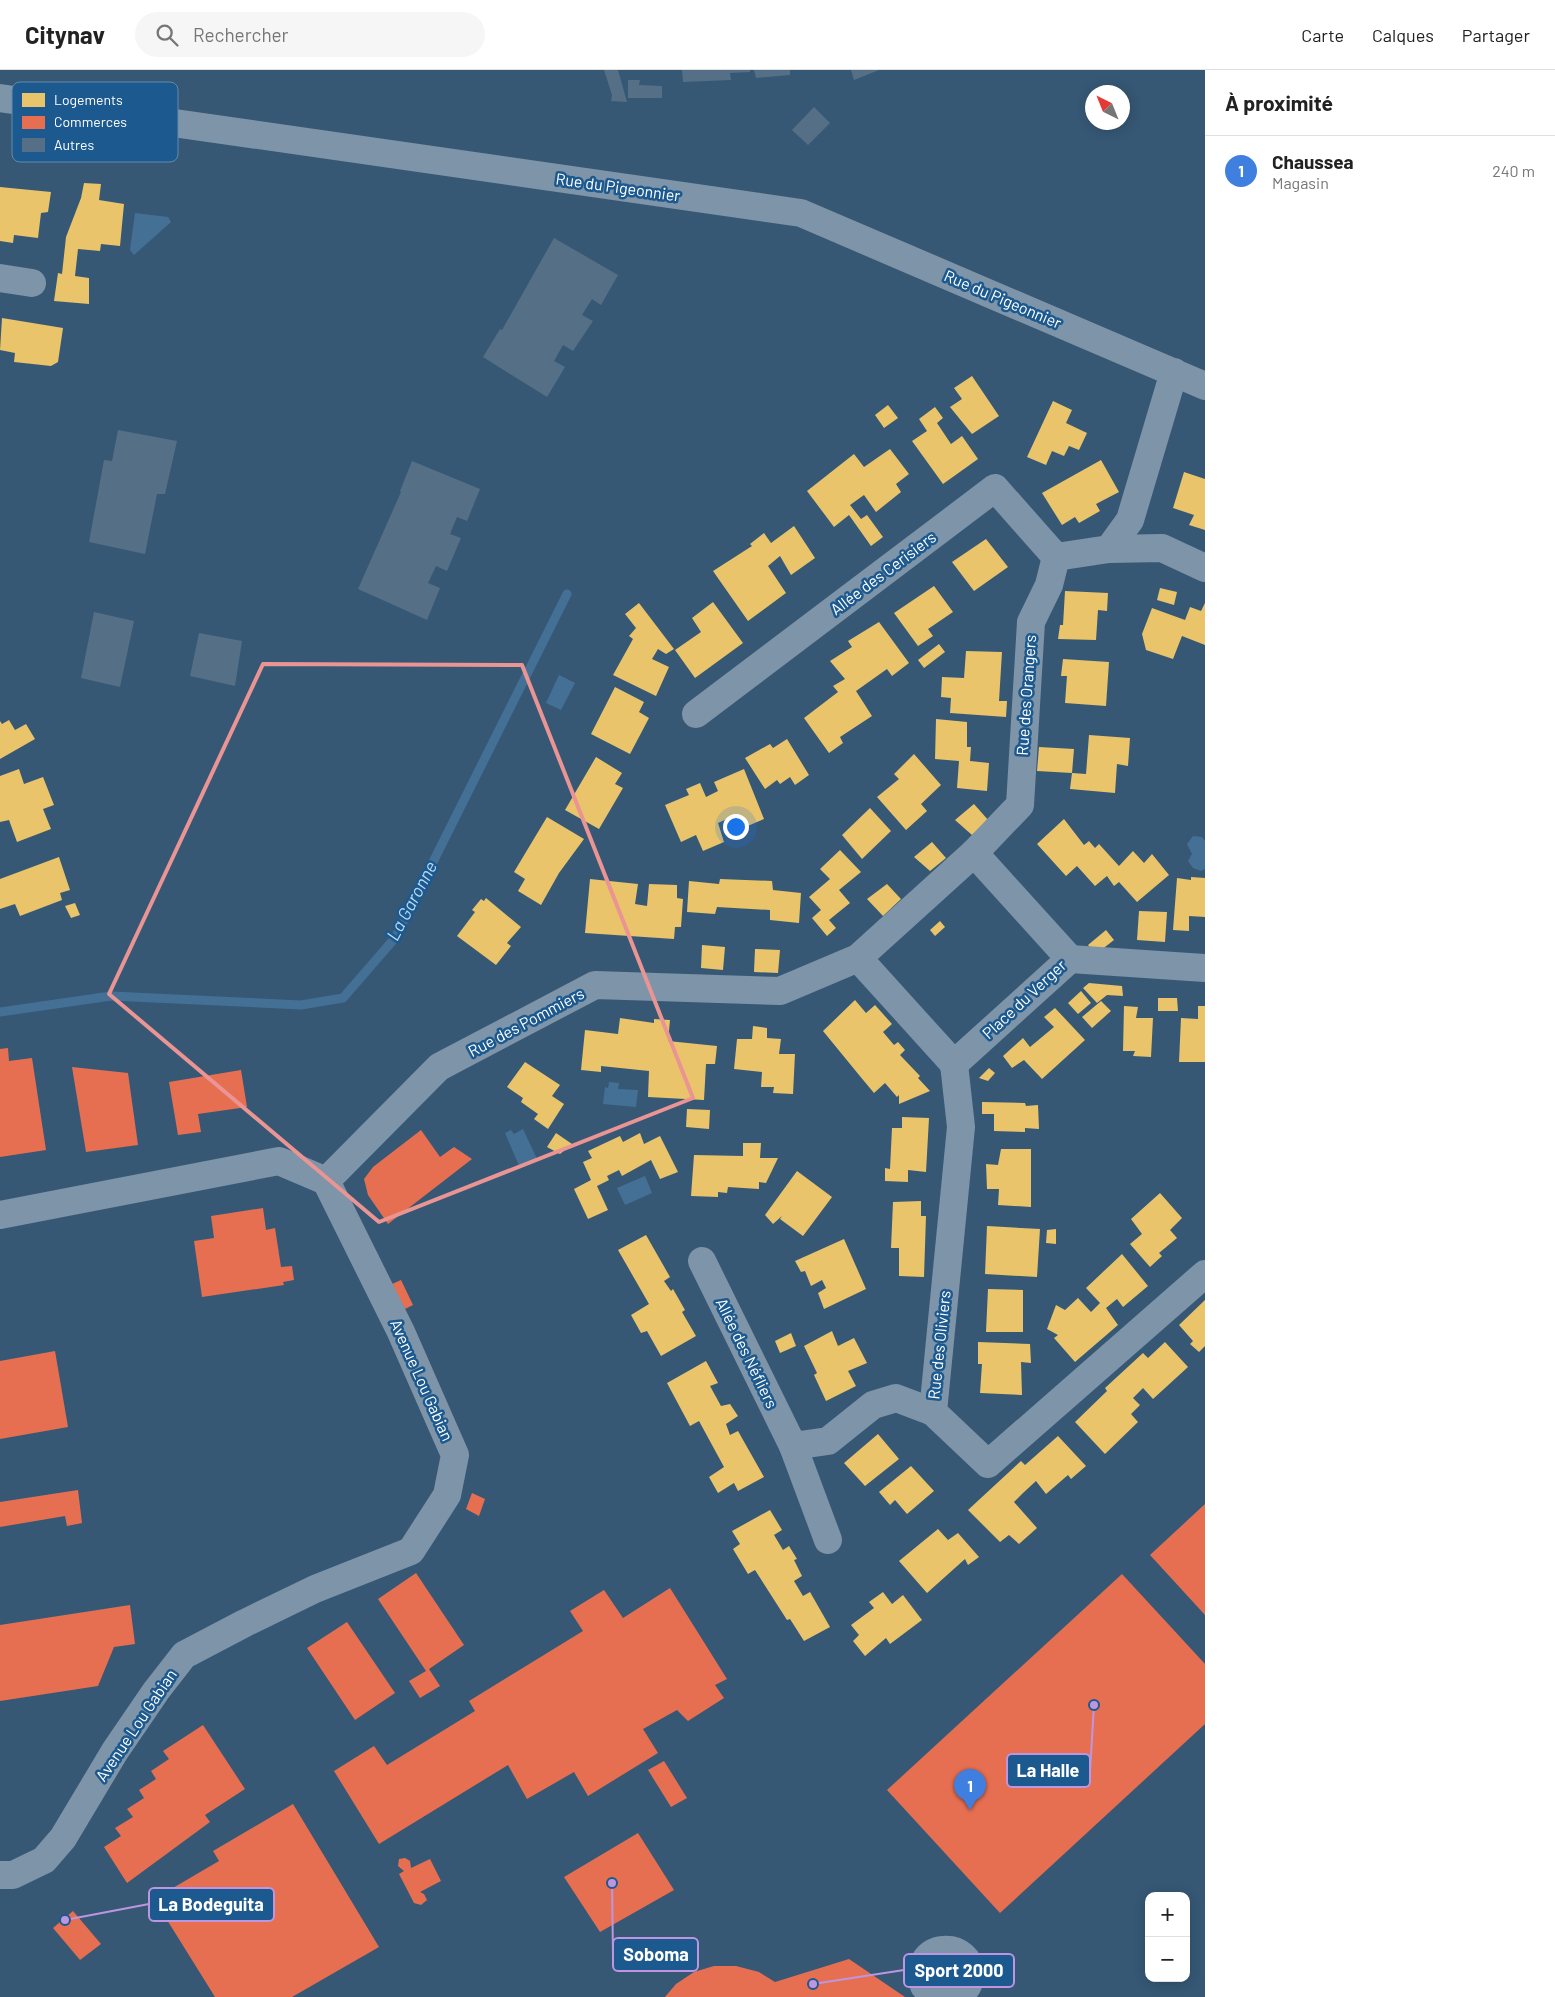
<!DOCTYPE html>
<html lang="fr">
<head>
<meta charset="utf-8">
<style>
  :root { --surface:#fff; --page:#f6f6f6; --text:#222; --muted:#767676; --line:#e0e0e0; --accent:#ea580c }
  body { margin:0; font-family:Barlow,sans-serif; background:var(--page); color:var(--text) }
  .controls { position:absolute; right:15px; bottom:15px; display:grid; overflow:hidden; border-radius:10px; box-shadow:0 2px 12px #0003 }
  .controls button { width:45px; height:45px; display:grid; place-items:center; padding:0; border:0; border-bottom:1px solid var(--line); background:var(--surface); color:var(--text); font:25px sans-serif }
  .compass { position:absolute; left:1085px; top:15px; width:45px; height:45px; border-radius:50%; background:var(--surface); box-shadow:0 2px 12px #0003; rotate:317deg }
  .you { position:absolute; left:735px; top:756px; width:18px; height:18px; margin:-12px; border:4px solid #fff; border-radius:50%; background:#1a73e8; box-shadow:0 0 0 8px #1a73e833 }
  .badge { display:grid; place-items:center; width:32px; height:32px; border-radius:50%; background:var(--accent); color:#fff; font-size:16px; font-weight:700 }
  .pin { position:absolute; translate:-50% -41px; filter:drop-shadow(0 1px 2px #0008) }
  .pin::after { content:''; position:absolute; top:26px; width:18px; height:15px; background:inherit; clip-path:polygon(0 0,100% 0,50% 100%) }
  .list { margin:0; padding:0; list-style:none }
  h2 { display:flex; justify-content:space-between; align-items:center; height:65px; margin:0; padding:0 20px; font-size:21px }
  h2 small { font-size:16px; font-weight:400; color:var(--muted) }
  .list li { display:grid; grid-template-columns:32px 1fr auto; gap:15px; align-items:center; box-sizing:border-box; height:70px; padding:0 20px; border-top:1px solid var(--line) }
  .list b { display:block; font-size:19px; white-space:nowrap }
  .list p { margin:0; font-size:16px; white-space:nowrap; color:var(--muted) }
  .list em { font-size:16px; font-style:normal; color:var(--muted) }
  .icon { flex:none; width:28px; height:28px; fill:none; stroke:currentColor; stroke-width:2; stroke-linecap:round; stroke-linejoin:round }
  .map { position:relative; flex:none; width:1205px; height:1927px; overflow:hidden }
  header { display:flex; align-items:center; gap:30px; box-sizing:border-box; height:70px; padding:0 25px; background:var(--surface); border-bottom:1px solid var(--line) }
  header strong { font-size:24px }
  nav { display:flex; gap:28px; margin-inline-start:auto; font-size:18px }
  .search { width:350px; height:45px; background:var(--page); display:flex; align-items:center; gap:12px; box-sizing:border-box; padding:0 18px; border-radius:28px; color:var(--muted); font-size:19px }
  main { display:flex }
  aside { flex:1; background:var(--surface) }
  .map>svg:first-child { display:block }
  .water { fill:#457096 }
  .homes { fill:#e9c46a }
  .shops { fill:#e76f51 }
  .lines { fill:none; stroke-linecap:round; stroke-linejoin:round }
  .stream { stroke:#457096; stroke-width:9 }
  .building { fill:#556f86 }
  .minor { stroke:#7e94a8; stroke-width:28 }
  .marked { fill:none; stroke:#ea9494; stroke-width:4; stroke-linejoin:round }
  .labels { text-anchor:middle; stroke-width:5; stroke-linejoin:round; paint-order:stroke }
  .street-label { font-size:16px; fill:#fff; stroke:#1c598f }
  .water-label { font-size:18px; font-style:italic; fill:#b7d9f5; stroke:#1c598f }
  .key { fill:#1c598f; stroke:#608bb1; stroke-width:1 }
  .key-label { font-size:14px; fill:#fff }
  .leader { fill:none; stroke:#bd96df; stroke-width:2 }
  .callout-dot { fill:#bd96df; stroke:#1c598f; stroke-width:2 }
  .callout { fill:#1c598f; stroke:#bd96df; stroke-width:2 }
  .callout-label { font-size:18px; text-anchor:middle; font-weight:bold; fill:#fff }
</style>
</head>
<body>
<header>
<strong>Citynav</strong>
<div class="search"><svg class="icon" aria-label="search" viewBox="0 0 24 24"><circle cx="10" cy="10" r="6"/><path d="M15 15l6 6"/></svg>Rechercher</div>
<nav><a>Carte</a><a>Calques</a><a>Partager</a></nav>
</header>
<main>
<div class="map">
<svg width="1205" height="1927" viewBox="0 0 1205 1927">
  <rect width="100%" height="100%" fill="#365875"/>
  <!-- water -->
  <g class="water">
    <polygon points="135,143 168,147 171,152 134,185 130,180"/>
    <polygon points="559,605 575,613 561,640 546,633"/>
    <polygon points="1193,766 1202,767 1205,771 1205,799 1201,801 1193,798 1188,791 1192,784 1187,774"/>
    <polygon points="609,1012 619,1013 618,1019 638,1020 636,1037 603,1034 605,1017 608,1018"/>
    <polygon points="523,1059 537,1089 520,1098 505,1063 511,1060 514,1064"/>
    <polygon points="645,1106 652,1123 625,1135 617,1118"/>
  </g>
  <!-- homes -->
  <g class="homes">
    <polygon points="84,113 101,114 99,130 124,134 120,176 101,174 100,181 78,179 75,206 89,208 89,234 54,231 58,203 62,204 66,167 81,128"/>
    <polygon points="0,117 51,122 48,142 41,143 38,168 14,165 13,173 0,171"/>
    <polygon points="2,248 63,258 58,292 51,296 14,292 15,283 0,280"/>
    <polygon points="972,306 999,346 972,364 950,337 962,329 954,318"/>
    <polygon points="1053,331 1072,340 1066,353 1087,363 1079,380 1069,376 1064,386 1052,381 1046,395 1027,387"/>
    <polygon points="888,335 898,348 884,358 875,345"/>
    <polygon points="935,337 943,348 937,353 951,374 962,366 978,389 943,414 912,371 927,361 919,349"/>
    <polygon points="890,379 909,404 896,414 901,422 876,442 864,425 850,435 861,449 867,445 883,467 871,476 849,445 834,457 807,421 854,384 864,397"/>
    <polygon points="1101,390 1119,422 1096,434 1100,441 1079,453 1075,447 1062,455 1042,423"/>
    <polygon points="1184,402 1205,409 1205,460 1189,455 1194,445 1173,438"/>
    <polygon points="794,456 815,488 791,505 780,486 768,496 786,523 748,551 713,501 752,476 750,474 764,463 771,473"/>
    <polygon points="986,469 1008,497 974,521 952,492"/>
    <polygon points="934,516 953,542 928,559 933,566 918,576 894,543"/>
    <polygon points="1160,518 1177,522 1174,535 1157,530"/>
    <polygon points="1065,521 1108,523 1107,541 1098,540 1096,570 1058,569 1060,555 1063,555"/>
    <polygon points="713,532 743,573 695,608 675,580 701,562 692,548"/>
    <polygon points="639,533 674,579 666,584 658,579 652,589 669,597 656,626 613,605 633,569 629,566 636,558 625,544"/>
    <polygon points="1205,533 1205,575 1182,566 1173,589 1146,580 1142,564 1152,538 1185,550 1190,537 1201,541"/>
    <polygon points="879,552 909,593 892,606 887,599 856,621 872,646 840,667 843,673 829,683 804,648 838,622 833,616 845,609 830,591 852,577 848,571"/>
    <polygon points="939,574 945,582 924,598 918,590"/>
    <polygon points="966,581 1002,582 999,631 1007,631 1006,647 950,643 951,628 941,627 942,607 964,608"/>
    <polygon points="1063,589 1109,592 1106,636 1065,633 1067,606 1061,606"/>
    <polygon points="615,617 644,632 639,642 649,648 630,684 591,664"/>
    <polygon points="936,649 967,652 967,677 971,677 970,691 989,693 987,721 957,718 959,691 935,689"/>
    <polygon points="9,650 15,660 26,654 35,669 0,689 0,651 2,654"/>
    <polygon points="1089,665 1130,668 1128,696 1117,694 1115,723 1070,719 1072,703 1086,704"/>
    <polygon points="787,669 809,705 795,715 790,707 780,714 777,710 765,719 745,688 770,674 773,678"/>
    <polygon points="1039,677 1074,679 1072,703 1037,701"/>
    <polygon points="914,684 941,715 921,734 927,741 906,760 877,727 899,709 894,704"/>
    <polygon points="596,687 622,703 615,714 623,718 599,759 565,740"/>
    <polygon points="19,699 24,714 43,707 54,735 43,739 51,759 17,772 9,750 0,752 0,706"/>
    <polygon points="744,699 764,749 736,761 729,748 718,753 724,772 703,781 696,765 681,772 665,735 689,725 686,719 700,713 706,727 718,721 714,712"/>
    <polygon points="974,734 989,751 972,765 955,750"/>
    <polygon points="870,738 891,761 862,789 842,765"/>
    <polygon points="547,747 584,769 559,803 541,835 518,821 525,809 514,802"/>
    <polygon points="1064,749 1084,775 1089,771 1095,778 1099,774 1119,796 1133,781 1144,793 1152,784 1169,805 1137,832 1119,812 1114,816 1107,806 1095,816 1077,796 1066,806 1037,774"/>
    <polygon points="932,772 946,788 930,801 914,787"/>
    <polygon points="840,780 861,802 839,820 850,833 829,850 836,858 827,866 812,848 821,840 809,827 830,809 820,799"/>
    <polygon points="59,787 70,820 60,823 62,830 20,846 15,834 0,839 0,809"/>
    <polygon points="1191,807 1205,808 1205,847 1189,846 1189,861 1173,860 1177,808 1191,810"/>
    <polygon points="590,809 638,814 635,834 647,836 649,814 677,815 677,828 683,829 681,857 675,857 674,869 585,863"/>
    <polygon points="720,809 772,811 773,820 801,823 799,853 770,850 770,840 717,837 715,844 687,842 689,811 719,814"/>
    <polygon points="887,814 901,829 883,846 867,829"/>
    <polygon points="486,828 521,857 507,873 511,876 496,895 457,866 475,842 472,840 481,829 484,831"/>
    <polygon points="75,833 80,845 71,848 65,836"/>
    <polygon points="1139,841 1167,842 1165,872 1137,870"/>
    <polygon points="940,851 945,857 935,866 930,860"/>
    <polygon points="1106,860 1114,870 1096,884 1088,875"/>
    <polygon points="702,875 725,877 723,900 701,898"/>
    <polygon points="755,879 780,880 778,903 754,902"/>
    <polygon points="1089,913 1122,916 1123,926 1107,925 1097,933 1083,918"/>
    <polygon points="1081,921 1091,933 1078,944 1068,933"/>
    <polygon points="1158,928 1177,928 1178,941 1158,941"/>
    <polygon points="855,930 866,943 875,935 892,954 883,962 894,975 898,972 905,980 900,985 920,1006 918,1008 930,1021 899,1034 899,1025 897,1027 885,1013 874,1023 859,1005 823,961"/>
    <polygon points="1101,931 1111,941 1092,958 1082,947"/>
    <polygon points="1124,936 1138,937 1136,948 1153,948 1151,987 1133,986 1135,981 1123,981"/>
    <polygon points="1198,936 1205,936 1205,992 1179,992 1181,948 1198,949"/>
    <polygon points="1055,938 1085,970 1042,1009 1024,990 1012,998 1003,986 1023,968 1030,977 1054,957 1044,947"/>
    <polygon points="620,948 654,953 654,949 670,950 668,971 717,976 715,994 706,994 704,1030 648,1027 649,1001 601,996 601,1002 581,1000 585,960 618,964"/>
    <polygon points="753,956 767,958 767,968 781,969 779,984 795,984 793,1024 773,1023 774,1017 761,1017 762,1002 734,999 737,969 752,969"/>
    <polygon points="525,992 560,1015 552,1026 564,1034 548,1059 534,1049 538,1044 521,1032 523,1028 507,1017"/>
    <polygon points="989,998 995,1003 988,1011 979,1008"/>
    <polygon points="982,1032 1025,1033 1026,1036 1038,1035 1039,1059 1025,1058 1025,1062 994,1061 994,1044 982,1044"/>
    <polygon points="687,1039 710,1040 709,1059 686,1057"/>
    <polygon points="902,1047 929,1048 926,1102 908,1100 908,1112 885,1111 885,1098 890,1099 892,1058 902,1058"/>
    <polygon points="556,1063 572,1074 560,1084 547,1077"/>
    <polygon points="640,1063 644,1074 660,1066 678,1102 660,1109 651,1090 622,1106 619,1100 607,1106 609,1110 597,1116 608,1140 588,1149 574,1119 591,1110 583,1092 592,1088 588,1081 620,1066 623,1072"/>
    <polygon points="743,1073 761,1073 760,1088 778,1088 766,1113 759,1112 759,1119 728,1117 727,1123 718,1122 718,1127 691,1126 694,1085 743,1086"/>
    <polygon points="1001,1079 1031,1079 1031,1137 998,1135 999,1119 987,1119 986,1094 998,1095"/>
    <polygon points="797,1101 832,1127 803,1166 780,1149 782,1146 773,1154 765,1145"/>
    <polygon points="1160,1123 1182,1148 1170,1160 1177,1168 1159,1183 1162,1186 1150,1197 1130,1174 1142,1164 1131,1149"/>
    <polygon points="921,1131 921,1146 926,1146 924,1207 899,1206 899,1178 891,1178 893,1132"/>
    <polygon points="987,1156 1040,1159 1037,1207 985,1204"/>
    <polygon points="1056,1159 1056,1174 1046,1173 1047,1160"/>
    <polygon points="646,1165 670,1207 664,1211 671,1221 673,1219 685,1240 682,1242 696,1266 661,1286 647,1261 641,1263 631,1245 649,1234 618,1180"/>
    <polygon points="844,1169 866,1219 824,1239 818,1223 826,1218 822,1210 811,1216 805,1201 801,1202 795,1191"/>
    <polygon points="1122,1184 1148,1216 1123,1237 1117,1229 1106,1238 1118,1255 1075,1292 1054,1268 1058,1265 1047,1259 1056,1235 1065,1240 1078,1228 1091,1242 1100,1233 1086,1218"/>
    <polygon points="988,1219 1023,1220 1023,1262 986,1262"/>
    <polygon points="1205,1230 1205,1276 1199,1282 1190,1274 1193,1271 1179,1255"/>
    <polygon points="832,1261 838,1276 854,1268 867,1293 848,1301 856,1316 826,1331 814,1305 817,1303 804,1276"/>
    <polygon points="791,1263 796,1276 780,1283 775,1271"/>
    <polygon points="978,1272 1030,1274 1031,1293 1021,1292 1022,1325 980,1323 982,1294 978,1294"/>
    <polygon points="1165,1272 1188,1297 1153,1329 1143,1318 1133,1328 1140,1335 1131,1344 1138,1352 1105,1384 1075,1352 1107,1321 1105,1318 1143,1283 1148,1288"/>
    <polygon points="706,1291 718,1313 710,1316 721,1336 730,1334 738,1346 726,1354 730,1365 738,1361 764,1407 738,1421 734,1413 718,1423 709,1407 724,1397 699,1351 690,1356 667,1313"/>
    <polygon points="878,1364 899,1389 865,1416 844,1393"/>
    <polygon points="1058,1366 1086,1396 1071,1409 1068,1405 1046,1424 1036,1411 1023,1423 1014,1432 1037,1458 1019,1474 1009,1465 1000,1472 968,1440 1021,1391 1025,1395"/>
    <polygon points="911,1396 934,1421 907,1444 895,1430 890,1435 879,1422"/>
    <polygon points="770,1440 782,1460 774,1465 783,1480 789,1476 797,1489 794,1490 802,1506 794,1511 803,1526 810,1522 830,1557 804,1571 790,1549 787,1550 755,1500 748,1504 733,1479 740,1474 732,1461"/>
    <polygon points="938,1459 948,1470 958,1463 979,1487 968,1495 965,1489 927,1523 899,1491"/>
    <polygon points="883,1522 892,1534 903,1525 922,1550 890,1574 886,1568 865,1586 853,1571 859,1565 851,1555 874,1538 869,1532"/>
  </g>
  <!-- shops -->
  <g class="shops">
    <polygon points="8,978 9,991 32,988 46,1080 0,1087 0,979"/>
    <polygon points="72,997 128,1003 138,1075 86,1082"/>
    <polygon points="241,1000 247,1037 198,1044 201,1062 178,1065 169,1012"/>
    <polygon points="421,1060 440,1087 454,1077 472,1089 388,1154 368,1125 364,1109 373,1097"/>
    <polygon points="263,1138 266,1160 275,1158 281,1197 292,1196 294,1210 283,1212 284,1215 202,1227 194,1171 214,1168 211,1146"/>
    <polygon points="401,1210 413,1235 405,1239 392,1214"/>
    <polygon points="55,1281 68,1357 0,1369 0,1291"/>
    <polygon points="78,1420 82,1453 67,1456 65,1446 0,1457 0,1432"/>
    <polygon points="472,1423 485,1429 479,1446 466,1439"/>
    <polygon points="1205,1434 1205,1545 1150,1485"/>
    <polygon points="416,1503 464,1575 429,1599 440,1616 420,1628 409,1611 426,1601 378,1529"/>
    <polygon points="1122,1504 1205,1594 1205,1654 1000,1843 887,1720"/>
    <polygon points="670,1518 727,1609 715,1615 724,1628 688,1651 677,1640 643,1659 658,1683 588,1726 574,1702 527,1729 508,1695 379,1774 334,1701 374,1676 387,1695 475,1641 469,1631 583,1561 570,1541 604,1520 623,1548"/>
    <polygon points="130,1535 135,1574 114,1577 98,1616 0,1631 0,1555"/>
    <polygon points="347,1552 395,1623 355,1650 307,1578"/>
    <polygon points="203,1655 245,1719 205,1745 210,1752 127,1813 104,1777 121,1766 115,1758 133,1747 127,1739 144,1728 139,1720 156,1709 151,1701 169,1689 163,1681"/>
    <polygon points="664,1691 687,1728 671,1737 648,1700"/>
    <polygon points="293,1734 379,1877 292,1927 215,1927 154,1829 219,1791 213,1781"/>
    <polygon points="638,1763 674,1820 600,1862 564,1807"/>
    <polygon points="405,1788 410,1791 411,1798 430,1789 441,1811 420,1822 424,1824 427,1830 421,1835 414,1833 399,1804 404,1801 398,1796 399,1789"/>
    <polygon points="73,1841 101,1874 80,1890 53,1858"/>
    <polygon points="849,1889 905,1927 665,1927 676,1914 694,1902 714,1896 736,1896 759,1902 775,1912"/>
  </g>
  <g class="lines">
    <!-- stream -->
    <polyline class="stream" points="0,942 111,926 301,935 343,928 395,868 567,524"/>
  </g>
  <!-- building -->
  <g class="building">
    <polygon points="604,0 618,0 627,32 611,31 612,25"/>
    <polygon points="682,0 750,0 750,2 730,3 731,10 683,12"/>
    <polygon points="754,0 790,0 790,5 756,8"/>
    <polygon points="851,0 879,0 854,10"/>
    <polygon points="628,10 640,10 639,15 662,16 662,28 628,28"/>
    <polygon points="814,37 830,53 808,75 792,60"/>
    <polygon points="554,168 618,205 601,235 592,229 582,245 593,251 573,281 563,275 554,291 565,297 547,327 483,287 500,259 502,260"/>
    <polygon points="118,360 177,371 165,424 157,424 145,484 89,472 104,390 112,391"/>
    <polygon points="412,391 480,419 467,451 457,447 450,464 461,468 447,501 436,496 428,513 440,518 427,550 358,519 401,422 400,421"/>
    <polygon points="94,542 134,551 120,617 81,608"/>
    <polygon points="199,563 242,571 235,616 190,606"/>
  </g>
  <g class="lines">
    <!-- minor -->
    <g class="minor">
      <polyline points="0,28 801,143 1205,316"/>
      <polyline points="0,208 32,213"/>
      <polyline points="1109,479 1162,478 1205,498"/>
      <polyline points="696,644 995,418 1056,487"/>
      <polyline points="974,783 1020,735 1031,552 1049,515 1056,487 1109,479 1130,450 1174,302"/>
      <polyline points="1070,889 1205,898"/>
      <polyline points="954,994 961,1057 933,1342 988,1394 1205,1204"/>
      <polyline points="326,1111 439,997 595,915 780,921 858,888 974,783 1070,889 954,994 858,888"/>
      <polyline points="0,1145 279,1091 326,1111 401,1262 455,1385 447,1425 411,1481 315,1519 245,1553 184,1585 156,1621 115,1681 63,1768 44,1790 13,1805 0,1805"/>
      <polyline points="702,1191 793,1376 828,1371 873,1335 896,1328 933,1342"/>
      <polyline points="793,1376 828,1470"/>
      <path d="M937,1927L924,1916C909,1870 975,1869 970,1907C969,1917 963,1923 954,1927"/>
    </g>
  </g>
  <!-- marked area -->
  <path class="marked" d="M263,594L522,595L693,1028L379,1152L109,924Z"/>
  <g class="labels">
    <!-- street labels -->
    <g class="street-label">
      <text transform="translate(618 117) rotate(8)" y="6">Rue du Pigeonnier</text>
      <text transform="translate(1003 229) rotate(23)" y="6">Rue du Pigeonnier</text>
      <text transform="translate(883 503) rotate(-37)" y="6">Allée des Cerisiers</text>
      <text transform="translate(1026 625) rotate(-86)" y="6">Rue des Orangers</text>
      <text transform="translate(1024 929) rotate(-43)" y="6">Place du Verger</text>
      <text transform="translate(526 952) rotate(-28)" y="6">Rue des Pommiers</text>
      <text transform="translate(939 1275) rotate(-84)" y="6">Rue des Oliviers</text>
      <text transform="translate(747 1283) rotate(64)" y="6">Allée des Néfliers</text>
      <text transform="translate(422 1310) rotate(66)" y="6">Avenue Lou Gabian</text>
      <text transform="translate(136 1655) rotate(-56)" y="6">Avenue Lou Gabian</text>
    </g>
    <!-- water labels -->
    <g class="water-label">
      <text transform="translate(412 831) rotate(-62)" y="6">La Garonne</text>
    </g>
  </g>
  <!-- legend -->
  <rect x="12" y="12" width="166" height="80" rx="8" class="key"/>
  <rect x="22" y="23" width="23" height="14" fill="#e9c46a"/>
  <rect x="22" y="46" width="23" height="13" fill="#e76f51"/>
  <rect x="22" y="68" width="23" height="14" fill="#556f86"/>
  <g class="key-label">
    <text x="54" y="35">Logements</text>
    <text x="54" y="57">Commerces</text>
    <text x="54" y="80">Autres</text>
  </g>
  <!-- callouts -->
  <path class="leader" d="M1094 1635L1090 1701M65 1850L149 1834M612 1813L613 1885M813 1914L904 1900"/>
  <g class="callout-dot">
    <circle cx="1094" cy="1635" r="5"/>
    <circle cx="65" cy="1850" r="5"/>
    <circle cx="612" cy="1813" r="5"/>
    <circle cx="813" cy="1914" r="5"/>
  </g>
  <g class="callout">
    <rect x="1007" y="1684" width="83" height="33" rx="5"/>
    <rect x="149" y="1818" width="125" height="33" rx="5"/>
    <rect x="613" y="1868" width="85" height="33" rx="5"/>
    <rect x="904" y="1884" width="110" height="33" rx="5"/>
  </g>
  <g class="callout-label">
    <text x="1048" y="1707">La Halle</text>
    <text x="211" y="1841">La Bodeguita</text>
    <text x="656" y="1891">Soboma</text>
    <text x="959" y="1907">Sport 2000</text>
  </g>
</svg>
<div class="controls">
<button>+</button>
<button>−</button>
</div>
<svg class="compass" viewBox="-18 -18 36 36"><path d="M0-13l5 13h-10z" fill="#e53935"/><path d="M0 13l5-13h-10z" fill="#767676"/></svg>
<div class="you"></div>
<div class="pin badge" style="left:970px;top:1740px;background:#3f7fe0">1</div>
</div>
<aside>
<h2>À proximité<small></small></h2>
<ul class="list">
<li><span class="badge" style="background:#3f7fe0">1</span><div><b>Chaussea</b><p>Magasin</p></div><em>240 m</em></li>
</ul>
</aside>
</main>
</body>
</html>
